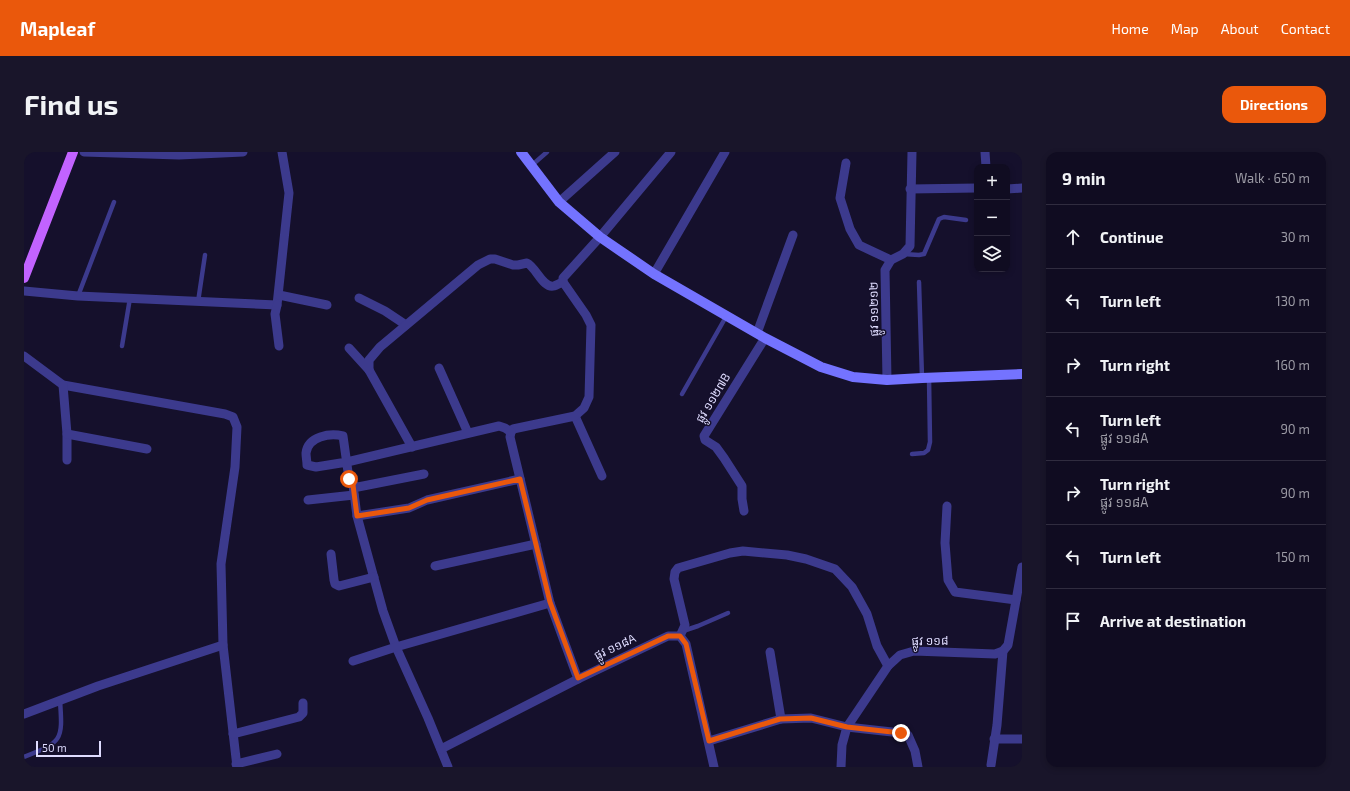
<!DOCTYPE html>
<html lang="en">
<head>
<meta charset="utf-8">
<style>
  :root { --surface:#100c21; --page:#19152a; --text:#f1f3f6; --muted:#9c9ba5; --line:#302c3f; --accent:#ea580c }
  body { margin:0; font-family:"Exo 2","Noto Sans Khmer",sans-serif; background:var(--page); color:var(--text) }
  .controls { position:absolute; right:12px; top:12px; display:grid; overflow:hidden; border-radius:8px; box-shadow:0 2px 6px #0003 }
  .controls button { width:36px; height:36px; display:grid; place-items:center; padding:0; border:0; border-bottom:1px solid var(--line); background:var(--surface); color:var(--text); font:20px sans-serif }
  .scale { position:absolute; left:12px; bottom:10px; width:65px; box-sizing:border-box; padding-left:4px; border:2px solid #dfdcff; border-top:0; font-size:11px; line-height:14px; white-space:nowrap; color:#dfdcff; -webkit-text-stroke:3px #15102c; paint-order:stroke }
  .stop { position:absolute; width:12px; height:12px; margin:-9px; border:3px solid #ea580c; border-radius:50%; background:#fff }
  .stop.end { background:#ea580c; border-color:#fff; box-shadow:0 1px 4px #0008 }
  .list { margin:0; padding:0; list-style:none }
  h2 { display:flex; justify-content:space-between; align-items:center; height:52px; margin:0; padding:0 16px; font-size:17px }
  h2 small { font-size:13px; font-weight:400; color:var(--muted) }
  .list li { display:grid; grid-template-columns:26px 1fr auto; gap:12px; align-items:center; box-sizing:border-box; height:64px; padding:0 16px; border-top:1px solid var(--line) }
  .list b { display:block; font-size:15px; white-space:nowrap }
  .list p { margin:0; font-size:13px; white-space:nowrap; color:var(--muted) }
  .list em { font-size:13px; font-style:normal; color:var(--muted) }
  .icon { flex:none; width:22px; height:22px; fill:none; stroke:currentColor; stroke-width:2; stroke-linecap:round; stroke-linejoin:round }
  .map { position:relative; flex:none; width:998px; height:615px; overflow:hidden; border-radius:12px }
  header { display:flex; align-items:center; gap:24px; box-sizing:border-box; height:56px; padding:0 20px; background:var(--accent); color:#fff }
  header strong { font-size:19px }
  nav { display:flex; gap:22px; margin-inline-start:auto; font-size:14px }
  .intro { display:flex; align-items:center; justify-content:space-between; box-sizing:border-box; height:96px; padding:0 24px }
  h1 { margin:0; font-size:28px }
  .button { padding:10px 18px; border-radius:12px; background:var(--accent); color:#fff; font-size:14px; font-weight:700 }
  main { display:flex; gap:24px; padding:0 24px }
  aside { flex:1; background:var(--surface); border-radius:12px; box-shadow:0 2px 6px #0003 }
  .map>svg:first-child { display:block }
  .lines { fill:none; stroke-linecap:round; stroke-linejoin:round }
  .service { stroke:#3c3a8d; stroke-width:4.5 }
  .minor { stroke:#3c3a8d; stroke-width:9 }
  .secondary { stroke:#7473ff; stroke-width:10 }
  .primary { stroke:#c263ff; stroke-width:10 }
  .route { stroke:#ea580c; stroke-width:5 }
  .labels { text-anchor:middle; stroke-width:3; stroke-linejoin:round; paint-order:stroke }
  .street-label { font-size:12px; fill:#dfdcff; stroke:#15102c }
</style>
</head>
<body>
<header>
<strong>Mapleaf</strong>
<nav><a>Home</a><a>Map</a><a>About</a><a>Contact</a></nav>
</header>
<div class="intro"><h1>Find us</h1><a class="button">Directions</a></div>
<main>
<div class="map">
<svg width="998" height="615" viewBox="0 0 998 615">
  <rect width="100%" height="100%" fill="#15102c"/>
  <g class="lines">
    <!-- service -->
    <g class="service">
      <polyline points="507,14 523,0"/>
      <polyline points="879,102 895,103 900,102 915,67 920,65 942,68"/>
      <polyline points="895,130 898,226"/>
      <polyline points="54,144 90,50"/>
      <polyline points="174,150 181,103"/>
      <polyline points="98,194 106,146"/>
      <polyline points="658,242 703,163"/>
      <polyline points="888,302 900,301 904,298 906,290 905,225"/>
      <polyline points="659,479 674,474 704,461"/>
      <path d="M0,605C38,590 39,589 36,549"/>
    </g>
    <!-- minor -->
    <g class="minor">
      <polyline points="60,0 155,3 219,0"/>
      <polyline points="961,0 962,15"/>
      <polyline points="822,11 816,46 826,77 835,93 867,108"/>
      <polyline points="886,37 953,36"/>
      <polyline points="983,37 998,36"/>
      <polyline points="535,50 591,0"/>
      <polyline points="630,122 701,0"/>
      <polyline points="0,139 54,144 253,153 265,41 258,0"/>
      <polyline points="255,143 303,153"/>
      <polyline points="335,146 361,159 382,173"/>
      <polyline points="253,153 251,162 255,194"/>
      <polyline points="733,181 769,83"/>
      <polyline points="325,196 345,218 388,295"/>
      <polyline points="0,204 39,233 201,262 209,265 213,275 211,315 197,412 199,493 213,615"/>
      <polyline points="415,216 444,281"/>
      <path d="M345,218V208L356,195L454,113L466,107H471L489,113H494L503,111C512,115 519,137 530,134C533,133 536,131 539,130V126L576,85L647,0"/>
      <polyline points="863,228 861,118 867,108 879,102 886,94 888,0"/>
      <polyline points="39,233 43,282 43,308"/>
      <polyline points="551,264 578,324"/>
      <polyline points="487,280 486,285 526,451 554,527"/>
      <polyline points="487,280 489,277 551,264 560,256 565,245 567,173 562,163 539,130"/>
      <polyline points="43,282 123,297"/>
      <path d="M400,322L334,335L329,333L325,327L319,284C306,281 284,284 282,301C282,305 283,309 283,313L292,315L323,310L475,274L481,276L487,280"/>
      <polyline points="329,333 333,364 359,459 372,495 404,566 424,615"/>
      <polyline points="284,348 330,343"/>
      <polyline points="923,354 921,391 924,428 931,440 992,448"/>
      <polyline points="720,359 718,347 718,334 700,306 692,295 681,288 680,284 741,186"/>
      <polyline points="333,364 385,356 403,348 496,327"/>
      <polyline points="307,402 310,428 311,432 315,434 350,425"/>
      <polyline points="411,414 512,392"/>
      <polyline points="656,484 661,473 650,427 651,420 654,416 706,401 719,399 763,403 782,407 811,417 828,435 843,462 853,494 864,514"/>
      <polyline points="746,500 757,567"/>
      <polyline points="329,509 372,495 526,451"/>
      <polyline points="0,562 74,534 199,493"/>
      <polyline points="209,582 275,565 279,561 279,551"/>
      <polyline points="970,587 998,587"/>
      <polyline points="685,589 757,567 787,566 823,575 877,581 884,583 891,599 894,615"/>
      <polyline points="417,597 554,527 644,484 656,484 662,492 690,615"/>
      <polyline points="212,612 253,602"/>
      <polyline points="967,613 973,573 979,499"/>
      <polyline points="817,615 818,593 823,575 864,514 876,503 890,499 971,502 979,499 984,493 998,415"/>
    </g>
    <!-- secondary -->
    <polyline class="secondary" points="497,0 535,50 576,85 630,122 741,186 797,215 829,225 863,228 898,226 998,222"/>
    <!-- primary -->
    <polyline class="primary" points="0,126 49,0"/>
  </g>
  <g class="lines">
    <!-- route -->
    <polyline class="route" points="325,327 329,333 333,364 385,356 403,348 496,327 526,450 554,526 644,484 656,484 662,492 685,589 756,567 787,566 823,575 877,581"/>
  </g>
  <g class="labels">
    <!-- street labels -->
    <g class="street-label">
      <text transform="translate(850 157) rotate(-91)" y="4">ផ្លូវ ១១២១២</text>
      <text transform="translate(689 246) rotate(-59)" y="4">ផ្លូវ ១១២៧B</text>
      <text transform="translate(906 489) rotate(-1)" y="4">ផ្លូវ ១១៨</text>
      <text transform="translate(591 495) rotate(-25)" y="4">ផ្លូវ ១១៨A</text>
    </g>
  </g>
</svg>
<div class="controls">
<button>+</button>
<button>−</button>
<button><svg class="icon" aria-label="layers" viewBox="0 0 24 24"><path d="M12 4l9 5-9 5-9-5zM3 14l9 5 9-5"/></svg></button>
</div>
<div class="scale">50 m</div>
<div class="stop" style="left:325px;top:327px"></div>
<div class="stop end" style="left:877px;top:581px"></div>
</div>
<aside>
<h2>9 min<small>Walk · 650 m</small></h2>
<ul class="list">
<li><svg class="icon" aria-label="ahead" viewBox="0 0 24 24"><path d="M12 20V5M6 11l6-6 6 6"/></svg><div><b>Continue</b></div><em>30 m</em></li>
<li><svg class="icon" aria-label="left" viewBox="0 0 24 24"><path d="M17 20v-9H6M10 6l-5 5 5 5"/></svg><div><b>Turn left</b></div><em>130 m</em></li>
<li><svg class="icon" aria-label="right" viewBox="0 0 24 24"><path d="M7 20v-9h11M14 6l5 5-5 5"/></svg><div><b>Turn right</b></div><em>160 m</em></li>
<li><svg class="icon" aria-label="left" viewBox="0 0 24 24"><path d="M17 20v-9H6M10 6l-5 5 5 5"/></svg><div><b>Turn left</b><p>ផ្លូវ ១១៨A</p></div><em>90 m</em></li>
<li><svg class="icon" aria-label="right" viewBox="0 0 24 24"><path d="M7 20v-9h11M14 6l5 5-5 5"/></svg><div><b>Turn right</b><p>ផ្លូវ ១១៨A</p></div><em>90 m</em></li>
<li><svg class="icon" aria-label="left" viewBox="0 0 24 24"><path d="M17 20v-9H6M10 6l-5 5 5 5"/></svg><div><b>Turn left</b></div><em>150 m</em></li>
<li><svg class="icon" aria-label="arrive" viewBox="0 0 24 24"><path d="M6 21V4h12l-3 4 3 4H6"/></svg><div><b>Arrive at destination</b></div></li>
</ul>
</aside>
</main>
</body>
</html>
